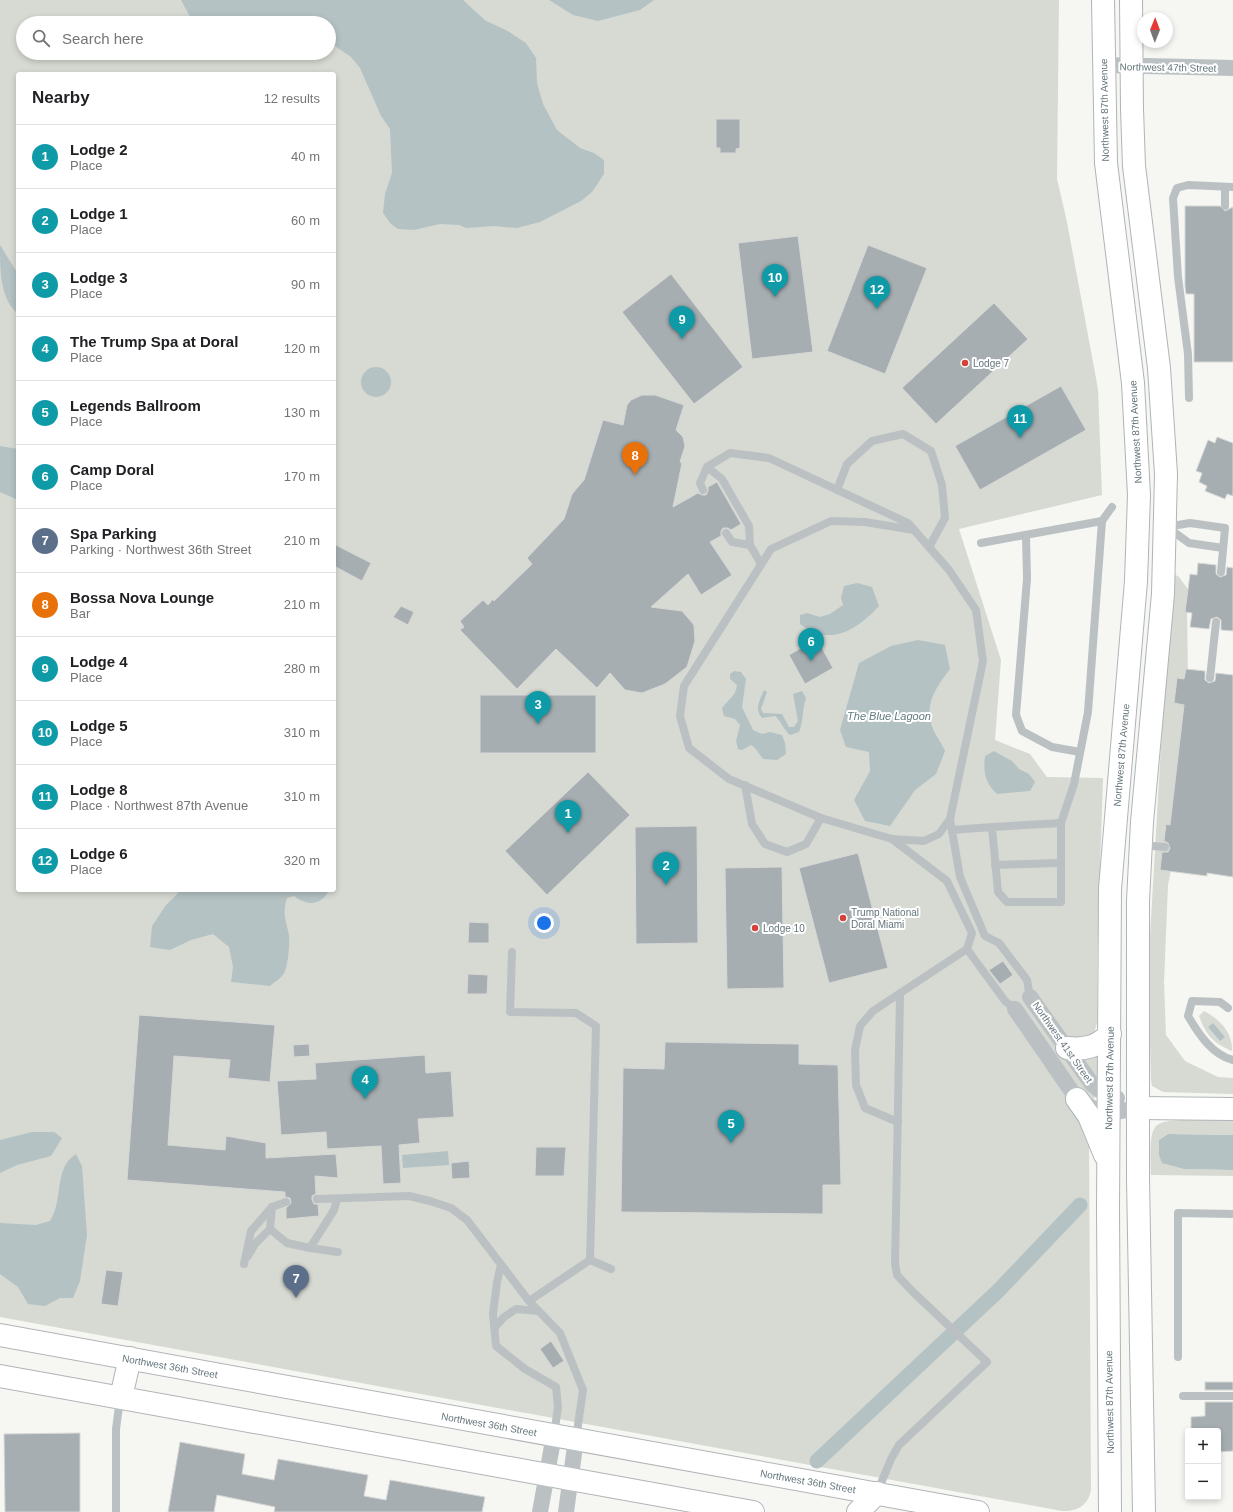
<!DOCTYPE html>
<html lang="en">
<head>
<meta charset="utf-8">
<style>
  :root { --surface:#fff; --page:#f6f6f6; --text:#202124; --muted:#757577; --line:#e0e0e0; --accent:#2563eb }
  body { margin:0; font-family:Helvetica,sans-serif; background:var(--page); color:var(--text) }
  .controls { position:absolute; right:12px; bottom:12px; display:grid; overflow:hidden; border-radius:4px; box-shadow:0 2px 6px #0003 }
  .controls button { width:36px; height:36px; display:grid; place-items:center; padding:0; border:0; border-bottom:1px solid var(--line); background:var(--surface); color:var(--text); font:20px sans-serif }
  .compass { position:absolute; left:1137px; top:12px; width:36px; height:36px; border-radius:50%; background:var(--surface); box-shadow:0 2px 6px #0003; rotate:1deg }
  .you { position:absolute; left:544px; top:923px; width:14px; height:14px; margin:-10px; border:3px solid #fff; border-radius:50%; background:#1a73e8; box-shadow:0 0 0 6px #1a73e833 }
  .badge { display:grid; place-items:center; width:26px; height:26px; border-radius:50%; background:var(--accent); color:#fff; font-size:13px; font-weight:700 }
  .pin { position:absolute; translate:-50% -33px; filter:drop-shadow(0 1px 2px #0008) }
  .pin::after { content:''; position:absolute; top:21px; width:14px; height:12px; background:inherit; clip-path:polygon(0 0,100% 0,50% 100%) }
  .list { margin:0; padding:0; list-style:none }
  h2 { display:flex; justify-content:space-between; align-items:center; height:52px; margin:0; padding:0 16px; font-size:17px }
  h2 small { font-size:13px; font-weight:400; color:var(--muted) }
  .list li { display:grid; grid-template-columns:26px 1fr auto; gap:12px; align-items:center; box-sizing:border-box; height:64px; padding:0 16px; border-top:1px solid var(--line) }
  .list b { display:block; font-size:15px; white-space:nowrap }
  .list p { margin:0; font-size:13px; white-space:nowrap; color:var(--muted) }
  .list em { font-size:13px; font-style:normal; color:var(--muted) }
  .icon { flex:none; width:22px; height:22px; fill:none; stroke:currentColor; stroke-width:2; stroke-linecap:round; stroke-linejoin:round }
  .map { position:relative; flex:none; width:1233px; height:1512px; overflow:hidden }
  .search { position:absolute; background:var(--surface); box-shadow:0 2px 6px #0003; left:16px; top:16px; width:320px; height:44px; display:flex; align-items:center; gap:10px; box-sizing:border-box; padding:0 14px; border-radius:22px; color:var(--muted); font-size:15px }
  .panel { position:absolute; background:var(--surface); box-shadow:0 2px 6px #0003; left:16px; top:72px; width:320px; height:820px; border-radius:4px }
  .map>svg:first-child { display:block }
  .green { fill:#d7dad3; fill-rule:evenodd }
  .water { fill:#b4c2c4 }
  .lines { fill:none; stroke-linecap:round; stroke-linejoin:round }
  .canal { stroke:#b4c2c4; stroke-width:15 }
  .building { fill:#a6aeb2; stroke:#d7d7d6 }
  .secondary-casing { stroke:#aeb5b8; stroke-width:24 }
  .primary-casing { stroke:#afb5b7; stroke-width:24 }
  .lane { stroke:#bbc1c3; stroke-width:8 }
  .street { stroke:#bbc1c3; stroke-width:16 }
  .secondary { stroke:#fff; stroke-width:22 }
  .primary { stroke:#fff; stroke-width:22 }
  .poi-dot { fill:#d34336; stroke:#fff; stroke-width:1.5 }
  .labels { text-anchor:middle; stroke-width:4; stroke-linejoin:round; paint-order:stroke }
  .street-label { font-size:10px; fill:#64757b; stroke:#fff }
  .poi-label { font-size:10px; fill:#64757b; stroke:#fff; text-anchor:start }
  .water-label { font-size:11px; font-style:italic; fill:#637b7e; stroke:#fff }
</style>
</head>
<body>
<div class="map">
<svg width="1233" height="1512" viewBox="0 0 1233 1512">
  <rect width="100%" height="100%" fill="#f6f6f3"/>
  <!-- green -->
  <g class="green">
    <path d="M0,0H1059L1057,179L1067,222L1098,389L1102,495L959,529L1001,660L995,740L1030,754L1047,777L1103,778L1097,960V1023L1095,1030C1096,1052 1103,1081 1093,1101L1089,1141L1091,1489C1089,1505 1077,1512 1062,1511L0,1317ZM23,23H329V53H23ZM18,74H334V890H18Z"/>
    <polygon points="1171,572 1179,577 1190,592 1187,607 1188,680 1180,736 1182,816 1168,885 1164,983 1166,1035 1185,1061 1218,1077 1233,1078 1233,1094 1163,1092 1152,1086 1151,1080 1148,971"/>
    <path d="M1204,1011C1219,1019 1233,1032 1232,1051C1213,1043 1206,1035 1199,1016Z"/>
    <path d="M1181,1120H1233V1135L1168,1134L1159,1140V1155L1184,1169L1233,1170V1176L1151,1175C1151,1164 1148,1134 1156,1126C1163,1120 1173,1121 1181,1120Z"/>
  </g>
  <!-- water -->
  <g class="water">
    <polygon points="181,0 463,0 486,21 506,30 526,43 536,58 537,83 543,104 557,130 580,148 594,153 604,160 604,174 592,192 581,201 540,222 517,228 494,226 466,228 459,225 440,224 414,230 398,229 391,224 383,213 385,194 392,173 390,129 381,116 360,68 351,57 329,42 329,23 198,23 189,15"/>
    <polygon points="549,0 654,0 640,10 598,21 573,15"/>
    <path d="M0,245L18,274V314C0,299 0,271 0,245Z"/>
    <circle cx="376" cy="382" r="15"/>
    <polygon points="0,446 18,449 18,500 0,492"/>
    <path d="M857,583L872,587L879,606C858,629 830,648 800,624V615L807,613L820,617L830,614L843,605L841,598L844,586Z"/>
    <path d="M918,640L945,645L950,669C938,685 925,702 931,723C933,732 941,742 945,751L936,774L915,790L890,826L865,821L854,800L870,771L869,752L846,747L840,730L859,663L891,646Z"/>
    <polygon points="734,671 741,672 746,679 742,707 753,730 762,734 770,732 782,735 785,743 786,754 777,760 763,759 755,748 751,745 742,750 738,749 736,741 740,725 735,719 724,716 722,708 735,693 737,685 730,679 730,674"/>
    <path d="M764,690L767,692L761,709L763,713L782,714L789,727H794L798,721L793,694L802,691L806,698C802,710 804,719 799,732L790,735C783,729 782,722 775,716L762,718C754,709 760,700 764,690Z"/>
    <path d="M994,751L1012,761L1019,769L1029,774L1035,782L1030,791L997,794C985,783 983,772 985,756Z"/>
    <path d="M181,890H329C322,906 306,906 294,896L287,898C282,913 286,921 289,935C290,942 288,967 284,973C282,978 274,982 270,986L231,982L233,967L229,947L213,934L191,940L170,950L150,947L152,926L166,905Z"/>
    <polygon points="1213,1023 1225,1037 1220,1041 1208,1027"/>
    <polygon points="32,1132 54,1132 62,1138 51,1156 17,1165 0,1173 0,1140"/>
    <polygon points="1168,1134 1233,1135 1233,1170 1184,1169 1162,1163 1159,1155 1159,1140"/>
    <polygon points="448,1151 449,1165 403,1168 402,1155"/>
    <path d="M76,1154L82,1166L87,1235L80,1281L73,1298H60L45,1306L28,1304L18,1287L0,1274V1223L36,1225L50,1221C64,1199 53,1169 76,1154Z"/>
  </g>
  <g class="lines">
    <!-- canal -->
    <polyline class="canal" points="817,1461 998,1291 1080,1205"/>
  </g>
  <!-- building -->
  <g class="building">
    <polygon points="716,119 740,119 740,148 736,149 736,153 720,153 720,148 716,148"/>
    <polygon points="1185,206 1220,206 1225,211 1233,207 1233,362 1194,362 1194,294 1186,294 1185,286"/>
    <polygon points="798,236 813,352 752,359 738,243"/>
    <polygon points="868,245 927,268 885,374 827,351"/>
    <polygon points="671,274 743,367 694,404 622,312"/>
    <polygon points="994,303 1028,339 936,424 902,388"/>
    <polygon points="1061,386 1086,430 980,490 955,446"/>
    <polygon points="642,395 655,395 684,405 676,430 683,437 685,446 680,462 682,463 673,507 698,493 702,495 706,495 708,491 708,487 717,482 741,524 731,530 728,528 723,528 721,531 721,536 710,542 732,575 701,595 688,574 651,607 682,611 694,625 695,641 687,667 665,684 642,693 625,690 610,673 597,688 556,649 517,689 460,630 464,627 460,621 483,600 488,605 493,599 494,601 532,564 527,558 564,519 572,494 584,480 603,420 623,425 627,405 631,400"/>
    <polygon points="1217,437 1233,443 1233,496 1227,494 1225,499 1205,491 1207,486 1199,482 1202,473 1196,471 1208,440 1215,443"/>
    <polygon points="334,544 371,563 362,581 334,566"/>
    <polygon points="1198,563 1216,565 1216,574 1220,577 1226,575 1227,567 1233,568 1233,631 1221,630 1221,620 1217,617 1211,619 1209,629 1190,627 1192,613 1185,612 1190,574 1197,575"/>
    <polygon points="401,606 414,612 408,625 393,617"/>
    <polygon points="817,639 833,668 805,684 789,655"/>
    <polygon points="1186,669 1205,671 1205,680 1209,683 1215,681 1216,673 1233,675 1233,877 1207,873 1207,876 1160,870 1162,852 1168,852 1170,848 1168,843 1164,841 1166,824 1170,825 1184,705 1174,703 1177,678 1184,679"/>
    <rect x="480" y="695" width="116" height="58"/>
    <polygon points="588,772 630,815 547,895 505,851"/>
    <polygon points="697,826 698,943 636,944 635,827"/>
    <polygon points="858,853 888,968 829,983 799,868"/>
    <polygon points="782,867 784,988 727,989 725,868"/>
    <polygon points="469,922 489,923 489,943 468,943"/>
    <polygon points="1003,961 1013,975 1000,984 989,970"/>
    <polygon points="468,974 488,975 487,994 467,994"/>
    <polygon points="139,1015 275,1025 270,1082 228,1078 230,1060 174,1056 168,1145 225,1150 226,1136 266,1143 266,1158 336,1154 338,1178 315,1176 316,1194 312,1196 312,1200 314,1204 318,1204 319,1216 286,1219 286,1208 291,1203 290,1198 285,1197 285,1192 127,1180"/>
    <polygon points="665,1042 799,1044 799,1064 838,1065 841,1185 823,1185 823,1214 621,1212 623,1068 664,1069"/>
    <polygon points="309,1044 310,1056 294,1057 293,1045"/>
    <polygon points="425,1055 426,1073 451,1071 454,1117 418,1119 420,1143 399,1145 401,1183 383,1184 381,1146 327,1149 326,1132 281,1135 277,1081 316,1079 315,1063"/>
    <polygon points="536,1147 566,1147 564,1176 535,1176"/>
    <polygon points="469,1161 470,1178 452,1179 451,1163"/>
    <polygon points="106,1270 123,1272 118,1306 101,1304"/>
    <polygon points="551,1341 564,1361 553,1368 540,1349"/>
    <rect x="1205" y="1382" width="28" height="8"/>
    <polygon points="1205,1402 1233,1402 1233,1451 1218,1452 1218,1431 1191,1431 1191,1417 1205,1416"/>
    <polygon points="80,1433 80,1512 5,1512 4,1434"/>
    <polygon points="180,1442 245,1454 242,1474 274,1480 278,1459 368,1475 364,1496 386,1500 390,1480 485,1497 482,1512 274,1512 275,1507 217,1495 214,1512 168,1512"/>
  </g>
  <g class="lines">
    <defs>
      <g id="secondary">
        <polyline points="1103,0 1106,163 1133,383 1139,495 1136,581 1110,889 1108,1210 1110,1512"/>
        <polyline points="1131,0 1132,109 1134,166 1159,368 1166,474 1163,594 1142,822 1138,901 1138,1179 1144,1512"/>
        <path d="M1067,1048C1085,1050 1097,1047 1110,1034"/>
        <polyline points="1077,1099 1089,1116 1105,1155"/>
        <polyline points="1138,1108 1233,1109"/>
      </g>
      <g id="primary">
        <polyline points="0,1335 978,1512"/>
        <polyline points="0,1376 753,1512"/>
        <polyline points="121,1397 130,1358"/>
        <polyline points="858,1512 877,1493"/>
      </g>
    </defs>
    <!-- secondary casing -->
    <use href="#secondary" class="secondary-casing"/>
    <!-- primary casing -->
    <use href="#primary" class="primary-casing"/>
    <!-- lane -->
    <g class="lane">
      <polyline points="1225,206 1225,187"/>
      <polyline points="1189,398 1188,354 1178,277 1173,198 1177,188 1188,185 1233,187"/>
      <polyline points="703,490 700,483 707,467"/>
      <polyline points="837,490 847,464 872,441 903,434 931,451 942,485 945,518 929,547"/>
      <polyline points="1102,521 1112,507"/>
      <polyline points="1166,527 1190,523 1225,528 1221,572"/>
      <polyline points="1167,527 1189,543 1223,548"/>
      <polyline points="914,530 865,522 831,521 771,549 684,686 680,716 689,748 729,779 821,818 892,839 924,841 939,834 950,819"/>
      <polyline points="726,533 732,542 750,545"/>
      <polyline points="1026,535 1027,579 1016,715 1022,731 1052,747 1080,752"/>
      <polyline points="981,543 1102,521 1088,712 1074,784 1061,823"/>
      <polyline points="761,564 750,545 749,526 722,479 707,467 730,453 769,458 908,523 949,570 976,610 983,661 950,819 960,877 985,936 999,943 1027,980 1030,997"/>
      <polyline points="1210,678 1216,622"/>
      <polyline points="745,785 752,824 765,844 787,852 806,844 821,818"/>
      <polyline points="952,830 992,827 998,892 1007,902 1061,902 1061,823 992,827"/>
      <polyline points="892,839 947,881 972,933 967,949 1005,1001 1015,1009"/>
      <polyline points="1141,845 1165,847"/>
      <polyline points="995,865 1061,863"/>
      <polyline points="512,952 510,1012 576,1013 596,1026 590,1260 611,1269"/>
      <path d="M1228,1008L1220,1002L1192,1001L1188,1016C1198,1033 1212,1055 1233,1060"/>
      <polyline points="898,1122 865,1108 856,1085 855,1050 860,1026 873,1011 967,949"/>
      <polyline points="317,1199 409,1196 430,1201 451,1208 467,1220 529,1301 560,1333 583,1390 576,1439"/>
      <polyline points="272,1207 270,1229 287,1243 310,1248 334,1210 337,1199"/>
      <polyline points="310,1248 338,1252"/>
      <polyline points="248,1256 255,1244 270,1229"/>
      <polyline points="244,1264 251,1231 272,1207 286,1202"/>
      <polyline points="501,1265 497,1282 493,1314 496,1346 525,1369 556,1387 558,1407 554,1435"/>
      <polyline points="529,1301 590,1260"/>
      <polyline points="495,1327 504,1317 516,1309 538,1311"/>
      <polyline points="1178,1357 1178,1213 1233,1214"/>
      <polyline points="1183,1396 1233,1396"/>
      <polyline points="877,1493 891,1459 899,1445 987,1362 912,1291 897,1275 895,1263 896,1214 900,994"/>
      <polyline points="116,1512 116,1429 120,1399"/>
    </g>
    <!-- street -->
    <g class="street">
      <polyline points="1103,65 1233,68"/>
      <polyline points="1030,997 1092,1084 1099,1090 1117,1098"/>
      <polyline points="1015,1009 1077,1099 1094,1109 1109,1113 1138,1108"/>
      <polyline points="540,1512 554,1435"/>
      <polyline points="566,1512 576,1439"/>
    </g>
    <!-- secondary -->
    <use href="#secondary" class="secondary"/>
    <!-- primary -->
    <use href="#primary" class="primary"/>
  </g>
  <!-- markers -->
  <g class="poi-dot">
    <circle cx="965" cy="363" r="4"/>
    <circle cx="843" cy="918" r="4"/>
    <circle cx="755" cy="928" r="4"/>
  </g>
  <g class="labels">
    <!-- street labels -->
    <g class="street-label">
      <text transform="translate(1168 67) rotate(1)" y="4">Northwest 47th Street</text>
      <text transform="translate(1104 110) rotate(-91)" y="4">Northwest 87th Avenue</text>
      <text transform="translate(1135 432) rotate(-93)" y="4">Northwest 87th Avenue</text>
      <text transform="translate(1121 755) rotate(-85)" y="4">Northwest 87th Avenue</text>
      <text transform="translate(1063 1042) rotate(55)" y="4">Northwest 41st Street</text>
      <text transform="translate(1109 1078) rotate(-89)" y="4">Northwest 87th Avenue</text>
      <text transform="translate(170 1366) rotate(10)" y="4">Northwest 36th Street</text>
      <text transform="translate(1109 1402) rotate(-91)" y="4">Northwest 87th Avenue</text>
      <text transform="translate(489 1424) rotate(10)" y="4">Northwest 36th Street</text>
      <text transform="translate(808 1481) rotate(10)" y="4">Northwest 36th Street</text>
    </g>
    <!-- poi labels -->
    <g class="poi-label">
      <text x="973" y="367">Lodge 7</text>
      <text x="851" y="916">Trump National<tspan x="851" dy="12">Doral Miami</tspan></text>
      <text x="763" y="932">Lodge 10</text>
    </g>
    <!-- water labels -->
    <g class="water-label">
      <text x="889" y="720">The Blue Lagoon</text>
    </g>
  </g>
</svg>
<div class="controls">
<button>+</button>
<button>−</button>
</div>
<svg class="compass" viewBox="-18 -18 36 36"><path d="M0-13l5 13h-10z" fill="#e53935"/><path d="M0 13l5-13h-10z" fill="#757577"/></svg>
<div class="you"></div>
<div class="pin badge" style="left:568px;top:833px;background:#0f9aa8">1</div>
<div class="pin badge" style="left:666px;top:885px;background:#0f9aa8">2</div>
<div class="pin badge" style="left:538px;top:724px;background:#0f9aa8">3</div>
<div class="pin badge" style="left:365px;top:1099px;background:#0f9aa8">4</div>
<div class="pin badge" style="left:731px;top:1143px;background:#0f9aa8">5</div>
<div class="pin badge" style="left:811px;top:661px;background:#0f9aa8">6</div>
<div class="pin badge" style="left:296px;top:1298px;background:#5c6f8a">7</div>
<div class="pin badge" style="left:635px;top:475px;background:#e8710a">8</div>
<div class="pin badge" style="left:682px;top:339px;background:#0f9aa8">9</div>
<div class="pin badge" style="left:775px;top:297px;background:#0f9aa8">10</div>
<div class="pin badge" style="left:1020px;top:438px;background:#0f9aa8">11</div>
<div class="pin badge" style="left:877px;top:309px;background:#0f9aa8">12</div>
<div class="search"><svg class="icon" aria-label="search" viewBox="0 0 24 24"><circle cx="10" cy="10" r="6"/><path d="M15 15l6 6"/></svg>Search here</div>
<section class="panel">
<h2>Nearby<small>12 results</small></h2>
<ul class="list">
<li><span class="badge" style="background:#0f9aa8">1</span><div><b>Lodge 2</b><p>Place</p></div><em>40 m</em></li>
<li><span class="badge" style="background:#0f9aa8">2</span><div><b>Lodge 1</b><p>Place</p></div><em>60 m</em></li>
<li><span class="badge" style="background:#0f9aa8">3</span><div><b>Lodge 3</b><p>Place</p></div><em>90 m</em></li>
<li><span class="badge" style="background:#0f9aa8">4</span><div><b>The Trump Spa at Doral</b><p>Place</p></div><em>120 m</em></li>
<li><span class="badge" style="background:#0f9aa8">5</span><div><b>Legends Ballroom</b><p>Place</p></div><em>130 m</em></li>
<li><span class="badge" style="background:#0f9aa8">6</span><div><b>Camp Doral</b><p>Place</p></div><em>170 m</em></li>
<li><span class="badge" style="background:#5c6f8a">7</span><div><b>Spa Parking</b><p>Parking · Northwest 36th Street</p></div><em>210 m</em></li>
<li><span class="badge" style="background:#e8710a">8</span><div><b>Bossa Nova Lounge</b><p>Bar</p></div><em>210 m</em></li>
<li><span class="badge" style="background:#0f9aa8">9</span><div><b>Lodge 4</b><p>Place</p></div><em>280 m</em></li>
<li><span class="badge" style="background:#0f9aa8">10</span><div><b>Lodge 5</b><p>Place</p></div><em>310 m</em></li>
<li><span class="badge" style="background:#0f9aa8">11</span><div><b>Lodge 8</b><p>Place · Northwest 87th Avenue</p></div><em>310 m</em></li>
<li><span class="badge" style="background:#0f9aa8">12</span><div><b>Lodge 6</b><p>Place</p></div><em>320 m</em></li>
</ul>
</section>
</div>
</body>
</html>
